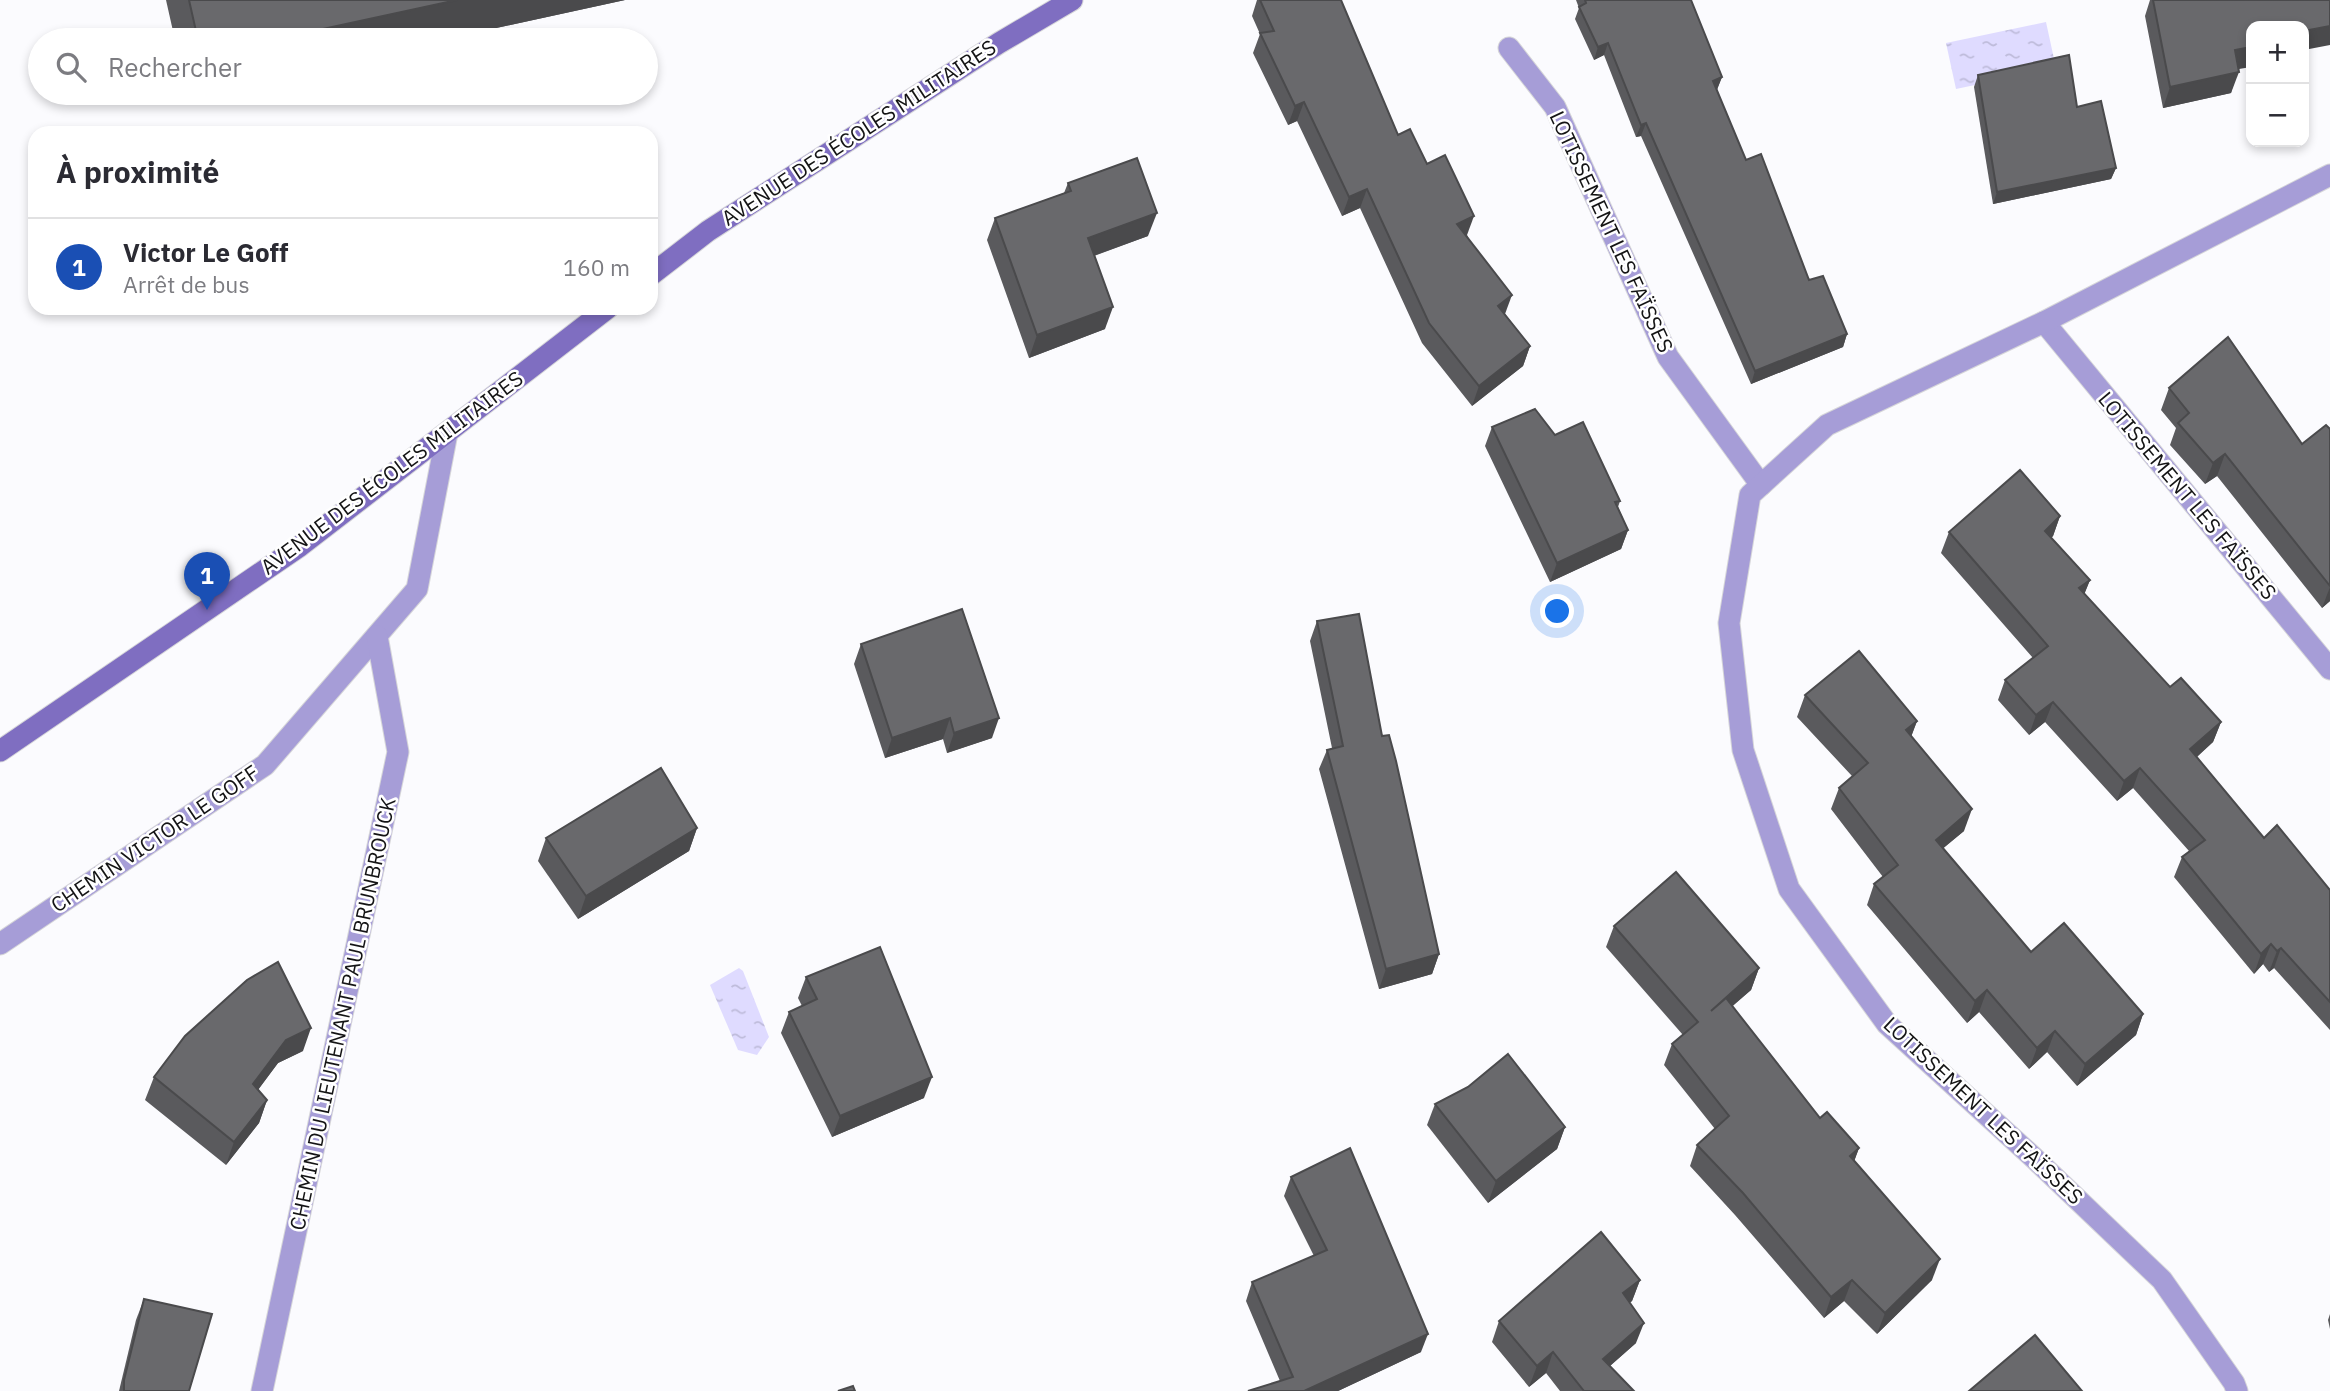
<!DOCTYPE html>
<html lang="fr">
<head>
<meta charset="utf-8">
<style>
  :root { --surface:#fff; --page:#f2f2f3; --text:#2b2b33; --muted:#7c7c81; --line:#e1e1e2; --accent:#1a73e8 }
  body { margin:0; font-family:"IBM Plex Sans",sans-serif; background:var(--page); color:var(--text) }
  .controls { position:absolute; right:21px; top:21px; display:grid; overflow:hidden; border-radius:14px; box-shadow:0 4px 10px #0003 }
  .controls button { width:63px; height:63px; display:grid; place-items:center; padding:0; border:0; border-bottom:2px solid var(--line); background:var(--surface); color:var(--text); font:35px sans-serif }
  .you { position:absolute; left:1558px; top:612px; width:24px; height:24px; margin:-18px; border:5px solid #fff; border-radius:50%; background:#1a73e8; box-shadow:0 0 0 10px #1a73e833 }
  .badge { display:grid; place-items:center; width:46px; height:46px; border-radius:50%; background:var(--accent); color:#fff; font-size:23px; font-weight:700 }
  .pin { position:absolute; translate:-50% -58px; filter:drop-shadow(0 2px 4px #0008) }
  .pin::after { content:''; position:absolute; top:37px; width:24px; height:21px; background:inherit; clip-path:polygon(0 0,100% 0,50% 100%) }
  .list { margin:0; padding:0; list-style:none }
  h2 { display:flex; justify-content:space-between; align-items:center; height:91px; margin:0; padding:0 28px; font-size:30px }
  h2 small { font-size:23px; font-weight:400; color:var(--muted) }
  .list li { display:grid; grid-template-columns:46px 1fr auto; gap:21px; align-items:center; box-sizing:border-box; height:98px; padding:0 28px; border-top:2px solid var(--line) }
  .list b { display:block; font-size:26px; white-space:nowrap }
  .list p { margin:0; font-size:23px; white-space:nowrap; color:var(--muted) }
  .list em { font-size:23px; font-style:normal; color:var(--muted) }
  .icon { flex:none; width:38px; height:38px; fill:none; stroke:currentColor; stroke-width:2; stroke-linecap:round; stroke-linejoin:round }
  .map { position:relative; flex:none; width:2330px; height:1391px; overflow:hidden }
  .search { position:absolute; background:var(--surface); box-shadow:0 4px 10px #0003; left:28px; top:28px; width:630px; height:77px; display:flex; align-items:center; gap:18px; box-sizing:border-box; padding:0 24px; border-radius:38px; color:var(--muted); font-size:26px }
  .panel { position:absolute; background:var(--surface); box-shadow:0 4px 10px #0003; left:28px; top:126px; width:630px; height:189px; border-radius:21px }
  .map>svg:first-child { display:block }
  .water { fill:url(#water-ripples) }
  .lines { fill:none; stroke-linecap:round; stroke-linejoin:round }
  .street-casing { stroke:#d6d6d9; stroke-width:23 }
  .secondary-casing { stroke:#d6d6d9; stroke-width:23 }
  .street { stroke:#a69dd7; stroke-width:21 }
  .secondary { stroke:#7f6ec1; stroke-width:21 }
  .wall { fill:#5a5a5d }
  .shaded-wall { fill:#4a4a4c }
  .building { fill:#69696c; stroke:#4a4a4c; stroke-width:2 }
  .labels { text-anchor:middle; stroke-width:5; stroke-linejoin:round; paint-order:stroke }
  .street-label { font-size:21px; fill:#141415; stroke:#fff }
</style>
</head>
<body>
<div class="map">
<svg width="2330" height="1391" viewBox="0 0 2330 1391">
  <defs>
    <pattern id="water-ripples" width="26" height="14" patternUnits="userSpaceOnUse" patternTransform="scale(1.75)"><rect width="26" height="14" fill="#dfdbff"/><path d="M2 4q2-2 4 0t4 0M15 11q2-2 4 0t4 0" fill="none" stroke="#bebbda"/></pattern>
  </defs>
  <rect width="100%" height="100%" fill="#fbfbfe"/>
  <!-- water -->
  <g class="water">
    <polygon points="2046,22 2056,68 1956,89 1946,43"/>
    <polygon points="739,968 743,971 769,1037 757,1055 738,1050 710,985"/>
  </g>
  <g class="lines">
    <defs>
      <g id="street">
        <polyline points="1509,48 1555,107 1668,357 1761,485"/>
        <polyline points="2044,322 2330,669"/>
        <polyline points="0,944 265,765 417,589 447,433"/>
        <polyline points="262,1391 398,752 377,636"/>
        <polyline points="2237,1391 2234,1383 2162,1280 2034,1158 1887,1024 1789,889 1743,750 1729,623 1750,495 1827,425 2044,322 2330,175"/>
      </g>
      <g id="secondary">
        <polyline points="651,275 708,231 999,43 1072,0"/>
        <polyline points="0,751 300,546 608,308"/>
      </g>
    </defs>
    <!-- street casing -->
    <use href="#street" class="street-casing"/>
    <!-- secondary casing -->
    <use href="#secondary" class="secondary-casing"/>
    <!-- street -->
    <use href="#street" class="street"/>
    <!-- secondary -->
    <use href="#secondary" class="secondary"/>
  </g>
  <!-- wall -->
  <g class="wall">
    <polygon points="166,0 625,0 441,40 175,40"/>
    <polygon points="1257,0 1325,0 1398,135 1427,164 1467,235 1505,314 1530,346 1523,366 1472,406 1422,343 1360,208 1342,216 1297,121 1288,125 1253,53 1260,34 1252,16"/>
    <polygon points="1576,0 1691,0 1722,77 1717,90 1746,160 1809,280 1847,334 1843,347 1751,384 1641,136 1636,137 1604,55 1594,60 1575,19 1579,8"/>
    <polygon points="2150,0 2153,0 2304,26 2238,69 2231,93 2163,108 2145,16"/>
    <polygon points="1978,75 2077,107 2116,168 2111,179 1993,204 1974,87"/>
    <polygon points="1068,183 1148,236 1094,256 1105,329 1029,358 987,240 995,218 1064,193"/>
    <polygon points="2169,388 2302,444 2330,429 2330,601 2322,608 2217,476 2205,484 2170,445 2176,428 2161,410"/>
    <polygon points="1492,427 1555,435 1620,501 1618,507 1628,530 1621,549 1550,582 1485,446"/>
    <polygon points="2060,516 2053,536 2051,538 2090,580 2084,594 2170,687 2221,722 2213,742 2197,757 2264,838 2330,890 2330,1030 2274,968 2269,972 2263,964 2254,974 2174,877 2182,857 2189,851 2133,788 2117,801 2045,722 2029,735 1998,700 2005,680 2033,658 1941,553 1949,532"/>
    <polygon points="1317,621 1382,736 1439,954 1432,974 1379,989 1319,769 1327,750 1332,748 1310,641"/>
    <polygon points="861,644 992,738 947,753 943,739 885,758 854,664"/>
    <polygon points="1805,695 1917,721 1911,737 1964,831 1943,848 2031,952 2143,1014 2136,1035 2077,1086 2047,1052 2029,1069 1979,1012 1967,1023 1867,905 1874,884 1883,877 1831,809 1839,788 1852,776 1797,717"/>
    <polygon points="697,828 689,851 578,919 538,861 546,838"/>
    <polygon points="1614,926 1759,968 1751,990 1732,1006 1820,1118 1859,1148 1854,1161 1932,1280 1877,1334 1844,1301 1824,1318 1735,1215 1690,1166 1697,1145 1715,1129 1664,1065 1672,1044 1683,1035 1606,947"/>
    <polygon points="806,977 924,1098 832,1137 781,1033 789,1012 802,1006 798,998"/>
    <polygon points="303,1051 278,1063 258,1090 267,1100 259,1123 226,1165 145,1100 154,1077"/>
    <polygon points="1435,1104 1565,1127 1557,1149 1488,1203 1427,1125"/>
    <polygon points="1291,1177 1421,1352 1338,1391 1248,1391 1280,1381 1246,1301 1252,1282 1314,1256 1284,1196"/>
    <polygon points="1640,1280 1632,1301 1629,1303 1636,1343 1610,1366 1634,1391 1560,1391 1546,1373 1529,1387 1492,1342 1499,1321"/>
    <polygon points="144,1299 189,1391 119,1391 136,1320"/>
    <polygon points="2330,1314 2330,1329 2328,1320"/>
  </g>
  <!-- shaded-wall -->
  <g class="shaded-wall">
    <polygon points="457,0 625,0 441,40 272,40"/>
    <polygon points="2330,26 2330,45 2304,50 2304,31"/>
    <polygon points="1608,43 1604,55 1594,60 1598,47"/>
    <polygon points="2251,47 2251,67 2227,71 2235,50"/>
    <polygon points="2239,72 2231,93 2163,108 2170,87"/>
    <polygon points="1722,77 1717,89 1709,94 1713,81"/>
    <polygon points="188,93 200,93 186,96"/>
    <polygon points="1304,102 1297,121 1288,125 1295,106"/>
    <polygon points="1646,123 1641,136 1636,137 1641,125"/>
    <polygon points="2116,168 2111,179 1993,204 1997,192"/>
    <polygon points="1367,189 1360,208 1342,216 1349,197"/>
    <polygon points="1157,213 1148,236 1079,261 1088,238"/>
    <polygon points="1474,216 1467,235 1450,243 1457,224"/>
    <polygon points="1512,295 1505,314 1498,306"/>
    <polygon points="1113,307 1105,329 1029,358 1037,335"/>
    <polygon points="1847,334 1843,347 1751,384 1755,371"/>
    <polygon points="1530,346 1523,366 1472,406 1479,386"/>
    <polygon points="2225,454 2217,476 2205,484 2213,463"/>
    <polygon points="2060,516 2053,536 2038,551 2045,531"/>
    <polygon points="1628,530 1621,549 1550,582 1557,563"/>
    <polygon points="2090,580 2082,600 2079,588"/>
    <polygon points="2330,587 2330,601 2322,608"/>
    <polygon points="2053,702 2045,722 2029,735 2036,715"/>
    <polygon points="950,718 943,739 885,758 892,738"/>
    <polygon points="999,718 992,738 947,753 954,733"/>
    <polygon points="1917,721 1909,742 1906,730"/>
    <polygon points="2221,722 2213,742 2183,769 2190,749"/>
    <polygon points="2140,768 2133,788 2117,801 2124,781"/>
    <polygon points="1972,809 1964,831 1928,861 1936,840"/>
    <polygon points="697,828 689,851 578,919 586,896"/>
    <polygon points="2271,944 2263,964 2254,974 2261,954"/>
    <polygon points="2281,948 2274,968 2269,972 2277,951"/>
    <polygon points="1439,954 1432,974 1379,989 1386,969"/>
    <polygon points="1759,968 1751,990 1703,1032 1711,1011"/>
    <polygon points="1987,990 1979,1012 1967,1023 1975,1001"/>
    <polygon points="2143,1014 2136,1035 2077,1086 2085,1064"/>
    <polygon points="311,1028 303,1051 278,1063 245,1107 253,1084 286,1040"/>
    <polygon points="2055,1031 2047,1052 2029,1069 2037,1048"/>
    <polygon points="932,1077 924,1098 832,1137 840,1116"/>
    <polygon points="267,1100 259,1123 226,1165 234,1142"/>
    <polygon points="1565,1127 1557,1149 1488,1203 1496,1181"/>
    <polygon points="1859,1148 1851,1170 1850,1156"/>
    <polygon points="1940,1259 1932,1280 1877,1334 1885,1313"/>
    <polygon points="1640,1280 1632,1301 1615,1314 1623,1293"/>
    <polygon points="1852,1280 1844,1301 1824,1318 1831,1297"/>
    <polygon points="1644,1323 1636,1343 1595,1379 1603,1359"/>
    <polygon points="1428,1334 1421,1352 1338,1391 1306,1391 1306,1390"/>
    <polygon points="1553,1352 1546,1373 1529,1387 1537,1366"/>
  </g>
  <!-- building -->
  <g class="building">
    <polygon points="189,0 457,0 272,40 198,40"/>
    <polygon points="1260,0 1341,0 1398,135 1410,129 1427,164 1445,155 1474,216 1457,224 1512,295 1498,306 1530,346 1479,386 1429,323 1367,189 1349,197 1304,102 1295,106 1260,33 1274,31"/>
    <polygon points="1585,0 1691,0 1722,77 1713,81 1746,160 1761,154 1809,280 1823,276 1847,334 1755,371 1646,123 1641,125 1608,43 1598,47 1579,7 1586,3"/>
    <polygon points="2153,0 2330,0 2330,26 2304,31 2304,26 2251,26 2251,47 2235,50 2239,72 2170,87"/>
    <polygon points="2069,55 2077,107 2101,101 2116,168 1997,192 1978,75"/>
    <polygon points="1137,158 1157,213 1088,238 1113,307 1037,335 995,218 1071,191 1068,183"/>
    <polygon points="2228,337 2302,444 2326,425 2330,429 2330,586 2225,454 2213,463 2178,423 2189,413 2169,388"/>
    <polygon points="1535,409 1555,435 1583,422 1620,501 1615,502 1628,530 1557,563 1492,427"/>
    <polygon points="2020,470 2060,516 2045,531 2090,580 2079,588 2170,687 2181,678 2221,722 2190,749 2264,838 2277,825 2330,890 2330,1002 2281,948 2277,951 2271,944 2261,954 2182,857 2205,840 2140,768 2124,781 2053,702 2036,715 2005,680 2048,646 1949,532"/>
    <polygon points="962,609 999,718 954,733 950,718 892,738 861,644"/>
    <polygon points="1359,614 1382,736 1389,735 1396,761 1439,954 1386,969 1327,750 1343,746 1317,621"/>
    <polygon points="1859,651 1917,721 1906,730 1972,809 1936,840 2031,952 2064,923 2143,1014 2085,1064 2055,1031 2037,1048 1987,990 1975,1001 1874,884 1898,865 1839,788 1868,763 1805,695"/>
    <polygon points="661,768 697,828 586,896 546,838"/>
    <polygon points="1676,872 1759,968 1711,1011 1726,998 1820,1118 1827,1112 1859,1148 1850,1156 1940,1259 1885,1313 1852,1280 1831,1297 1743,1193 1697,1145 1729,1116 1672,1044 1698,1022 1614,926"/>
    <polygon points="880,947 932,1077 840,1116 789,1012 817,999 806,977"/>
    <polygon points="278,962 311,1028 286,1040 253,1084 267,1100 234,1142 154,1077 185,1036 247,980"/>
    <polygon points="1508,1054 1565,1127 1496,1181 1435,1104 1468,1087"/>
    <polygon points="1350,1148 1428,1334 1306,1390 1307,1391 1248,1391 1293,1377 1252,1282 1327,1250 1291,1177"/>
    <polygon points="1601,1232 1640,1280 1623,1293 1644,1323 1603,1359 1634,1391 1584,1391 1553,1352 1537,1366 1499,1321"/>
    <polygon points="144,1299 212,1314 189,1391 124,1391 124,1380"/>
    <polygon points="2035,1335 2082,1391 1969,1391"/>
    <polygon points="853,1386 855,1391 838,1391"/>
  </g>
  <g class="labels">
    <!-- street labels -->
    <g class="street-label">
      <text transform="translate(859 133) rotate(-33)" y="7">AVENUE DES ÉCOLES MILITAIRES</text>
      <text transform="translate(1611 232) rotate(65)" y="7">LOTISSEMENT LES FAÏSSES</text>
      <text transform="translate(392 473) rotate(-37)" y="7">AVENUE DES ÉCOLES MILITAIRES</text>
      <text transform="translate(2187 496) rotate(50)" y="7">LOTISSEMENT LES FAÏSSES</text>
      <text transform="translate(155 839) rotate(-34)" y="7">CHEMIN VICTOR LE GOFF</text>
      <text transform="translate(343 1014) rotate(-78)" y="7">CHEMIN DU LIEUTENANT PAUL BRUNBROUCK</text>
      <text transform="translate(1983 1111) rotate(43)" y="7">LOTISSEMENT LES FAÏSSES</text>
    </g>
  </g>
</svg>
<div class="controls">
<button>+</button>
<button>−</button>
</div>
<div class="you"></div>
<div class="pin badge" style="left:207px;top:610px;background:#1a4fb4">1</div>
<div class="search"><svg class="icon" aria-label="search" viewBox="0 0 24 24"><circle cx="10" cy="10" r="6"/><path d="M15 15l6 6"/></svg>Rechercher</div>
<section class="panel">
<h2>À proximité<small></small></h2>
<ul class="list">
<li><span class="badge" style="background:#1a4fb4">1</span><div><b>Victor Le Goff</b><p>Arrêt de bus</p></div><em>160 m</em></li>
</ul>
</section>
</div>
</body>
</html>
